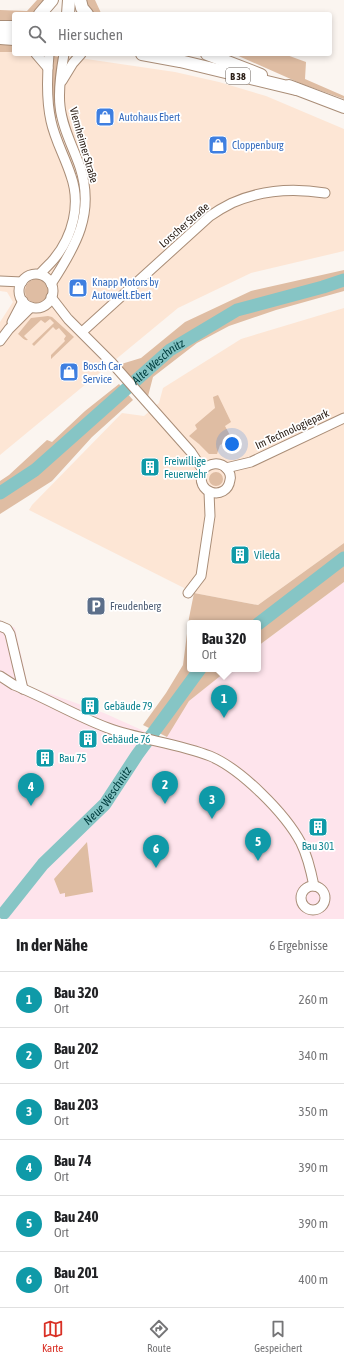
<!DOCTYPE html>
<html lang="de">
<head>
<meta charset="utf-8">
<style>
  :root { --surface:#fff; --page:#f2f2f2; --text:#202124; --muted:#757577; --line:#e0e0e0; --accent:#d93025 }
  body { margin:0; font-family:"Asap Condensed",sans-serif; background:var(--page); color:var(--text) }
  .you { position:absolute; left:232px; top:444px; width:14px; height:14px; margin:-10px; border:3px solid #fff; border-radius:50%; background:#1a73e8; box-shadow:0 0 0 6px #1a73e833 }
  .badge { display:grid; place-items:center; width:26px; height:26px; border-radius:50%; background:var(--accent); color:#fff; font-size:13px; font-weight:700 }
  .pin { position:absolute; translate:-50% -33px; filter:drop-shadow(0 1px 2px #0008) }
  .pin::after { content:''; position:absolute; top:21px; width:14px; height:12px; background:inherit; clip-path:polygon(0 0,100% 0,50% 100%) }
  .popup { position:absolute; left:187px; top:620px; width:74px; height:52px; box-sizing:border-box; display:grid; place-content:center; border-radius:4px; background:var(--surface); filter:drop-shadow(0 1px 3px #0005); font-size:13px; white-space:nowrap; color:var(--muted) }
  .popup b { font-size:15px; color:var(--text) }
  .popup::after { content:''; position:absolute; left:50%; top:100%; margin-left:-8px; border:8px solid transparent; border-top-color:var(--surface) }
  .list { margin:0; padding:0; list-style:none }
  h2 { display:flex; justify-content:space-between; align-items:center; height:52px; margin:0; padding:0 16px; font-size:17px }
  h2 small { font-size:13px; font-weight:400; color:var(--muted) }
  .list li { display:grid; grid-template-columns:26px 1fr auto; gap:12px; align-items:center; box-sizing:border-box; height:56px; padding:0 16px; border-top:1px solid var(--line) }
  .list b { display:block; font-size:15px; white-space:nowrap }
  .list p { margin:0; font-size:13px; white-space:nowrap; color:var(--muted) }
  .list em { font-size:13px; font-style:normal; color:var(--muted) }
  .icon { flex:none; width:22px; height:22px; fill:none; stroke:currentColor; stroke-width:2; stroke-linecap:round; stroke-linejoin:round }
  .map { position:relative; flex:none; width:344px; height:919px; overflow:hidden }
  .search { position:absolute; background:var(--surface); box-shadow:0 2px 6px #0003; left:12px; right:12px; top:12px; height:44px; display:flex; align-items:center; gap:10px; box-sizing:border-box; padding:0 14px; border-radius:4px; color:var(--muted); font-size:15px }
  .sheet { height:388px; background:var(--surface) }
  nav { display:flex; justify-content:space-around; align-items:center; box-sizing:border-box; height:56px; border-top:1px solid var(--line); background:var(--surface); font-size:11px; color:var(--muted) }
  nav a { display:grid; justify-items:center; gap:2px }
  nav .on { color:var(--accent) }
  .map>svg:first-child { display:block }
  .built { fill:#fde6d5 }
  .industrial { fill:#fee4ec }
  .green { fill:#dfbda3 }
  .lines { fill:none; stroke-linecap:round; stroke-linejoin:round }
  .river { stroke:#86c5c5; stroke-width:13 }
  .minor-casing { stroke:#a98d77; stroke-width:11 }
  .major-casing { stroke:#a98d77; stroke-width:14 }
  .minor { stroke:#fff; stroke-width:9 }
  .major { stroke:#fff; stroke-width:12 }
  .labels { text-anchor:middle; stroke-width:3.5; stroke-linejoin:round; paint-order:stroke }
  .shield { fill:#fff; stroke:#6b635d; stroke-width:1 }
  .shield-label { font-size:10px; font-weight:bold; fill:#2c2018 }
  .shop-label { font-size:11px; fill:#366cbe; stroke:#fff; text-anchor:start }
  .street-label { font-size:11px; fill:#2c2018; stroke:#fff }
  .culture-label { font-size:11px; fill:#0d838f; stroke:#fff; text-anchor:start }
  .service-label { font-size:11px; fill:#4e5e75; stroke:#fff; text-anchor:start }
  .water-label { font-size:12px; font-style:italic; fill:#034142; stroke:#fff }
</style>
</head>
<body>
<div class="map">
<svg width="344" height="919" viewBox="0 0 344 919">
  <rect width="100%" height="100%" fill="#fbf5f0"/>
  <!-- built -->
  <g class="built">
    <polygon points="0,52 14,52 14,54 37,54 66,56 175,72 219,82 266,96 344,129 344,251 251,273 178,308 0,455 0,322 13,302 7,292 0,291"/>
    <polygon points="344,308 344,543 258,605 194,593 29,510 32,505 122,413 144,416 159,403 163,388 241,339"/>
  </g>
  <!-- industrial -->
  <polygon class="industrial" points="344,582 344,919 0,919 0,620 15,628 28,686 104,713 164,740 189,701 228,669 258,669 258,646"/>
  <!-- green -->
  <g class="green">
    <polygon points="37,0 44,0 40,14 14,14 14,52 0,52 0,10 27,11"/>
    <polygon points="82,0 95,0 101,13 104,14 89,14"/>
    <polygon points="234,54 284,54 306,62 305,79 344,96 344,99 302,84"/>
    <polygon points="54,56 59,57 55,100 57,118 54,118 51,87"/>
    <polygon points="344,270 344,291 276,310 229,326 197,343 153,377 147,400 118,365 141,358 185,322 251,291"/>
    <circle cx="37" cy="291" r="12"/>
    <path d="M48,316L52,317L74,337L51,359V355L65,341L64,339L66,336L59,328L56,330L53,327L34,346L32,344L54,323L50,319L45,323L41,320L24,336L28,340C24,341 21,336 18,334L31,318Z"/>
    <polygon points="119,384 133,400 92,437 52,481 0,514 0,481 9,475 47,440 52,442 85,411"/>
    <polygon points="218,395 231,422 225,426 232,439 220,445 217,454 209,454 199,444 189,436 197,429 195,425 215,408 213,397"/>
    <circle cx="216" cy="479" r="7"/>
    <polygon points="344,543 344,582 258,646 258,623 190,623 190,669 229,669 189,701 167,737 143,725 166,693 183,665 189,618 194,593 258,605"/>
    <polygon points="87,842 93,892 65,897 65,893 60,894 54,879"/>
  </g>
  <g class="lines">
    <!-- river -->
    <g class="river">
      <path id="s1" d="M0,493L35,470L170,350L237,310L323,287L344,280"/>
      <polyline points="258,624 344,558"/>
      <path id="s2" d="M4,913L43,864L105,804L137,755L200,669"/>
    </g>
    <defs>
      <g id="minor">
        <polyline points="36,54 48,68"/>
        <polyline points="62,81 73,63 81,54"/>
        <path d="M40,274C44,269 50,264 54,259C73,236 81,204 71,176C65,157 55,140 51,121C46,99 47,76 49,54"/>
        <circle cx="36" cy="291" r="17"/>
        <polyline points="0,281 22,282"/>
        <path d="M51,284C76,246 95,213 80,167C73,147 62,127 60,106C58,89 61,71 64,54"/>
        <path d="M51,297L68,319L112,363L191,452L203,470C193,494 227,502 230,480C231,477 230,472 227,469C220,461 209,463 203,470"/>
        <polyline points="12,322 23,301"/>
        <path d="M82,332L210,216C217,211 224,207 232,203C261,190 294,188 325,193"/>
        <polyline points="0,341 9,329 31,307"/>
        <polyline points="226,468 251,462 344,418"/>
        <polyline points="188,593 201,576 210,516 209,492"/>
        <polyline points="0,626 7,629 10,634 23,689"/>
        <path d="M0,676L14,685C46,698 76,716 108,728C141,740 177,743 210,756C241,769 285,813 301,843C308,857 311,871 314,886"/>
        <circle cx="313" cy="898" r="12"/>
      </g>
      <g id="major">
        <polyline points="80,0 82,8 87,14"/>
        <polyline points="40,14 52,0"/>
        <polyline points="68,14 69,0"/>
        <polyline points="0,27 14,27"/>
        <polyline points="0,38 14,39"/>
        <polyline points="142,54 180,61 296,89"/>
        <polyline points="207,54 261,75"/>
        <polyline points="289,86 344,107"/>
      </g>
    </defs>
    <!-- minor casing -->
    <use href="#minor" class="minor-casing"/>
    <!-- major casing -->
    <use href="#major" class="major-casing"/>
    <!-- minor -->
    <use href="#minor" class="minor"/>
    <!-- major -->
    <use href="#major" class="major"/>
  </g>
  <!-- icons -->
  <defs>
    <symbol id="shop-square" viewBox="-11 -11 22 22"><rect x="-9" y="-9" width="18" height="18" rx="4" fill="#3f7fe0" stroke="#fff"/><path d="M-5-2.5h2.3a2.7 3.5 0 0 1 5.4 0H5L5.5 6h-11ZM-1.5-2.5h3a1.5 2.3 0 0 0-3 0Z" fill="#fff"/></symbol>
    <symbol id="building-square" viewBox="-11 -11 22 22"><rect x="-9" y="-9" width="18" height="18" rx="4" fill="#0f9aa8" stroke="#fff"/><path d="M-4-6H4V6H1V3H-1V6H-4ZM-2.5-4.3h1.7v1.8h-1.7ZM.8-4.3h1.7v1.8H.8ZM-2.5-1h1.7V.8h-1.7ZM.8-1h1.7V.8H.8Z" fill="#fff"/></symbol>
    <symbol id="parking-square" viewBox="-11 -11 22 22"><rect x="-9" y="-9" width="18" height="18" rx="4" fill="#5c6f8a" stroke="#fff"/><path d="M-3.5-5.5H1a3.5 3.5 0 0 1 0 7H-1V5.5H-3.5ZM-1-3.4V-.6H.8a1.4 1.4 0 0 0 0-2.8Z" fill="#fff"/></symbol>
  </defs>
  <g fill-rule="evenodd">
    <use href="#shop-square" x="94" y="106" width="22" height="22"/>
    <use href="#shop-square" x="207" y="134" width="22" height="22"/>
    <use href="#shop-square" x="67" y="277" width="22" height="22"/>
    <use href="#shop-square" x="58" y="361" width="22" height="22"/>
    <use href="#building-square" x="139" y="456" width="22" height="22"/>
    <use href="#building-square" x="229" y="544" width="22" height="22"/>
    <use href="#parking-square" x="85" y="595" width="22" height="22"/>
    <use href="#building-square" x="79" y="695" width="22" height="22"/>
    <use href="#building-square" x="77" y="728" width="22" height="22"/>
    <use href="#building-square" x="34" y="747" width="22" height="22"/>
    <use href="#building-square" x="307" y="816" width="22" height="22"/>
  </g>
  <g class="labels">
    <!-- shield labels -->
    <rect class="shield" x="226" y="68" width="24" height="16" rx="3"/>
    <g class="shield-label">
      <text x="238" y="80">B 38</text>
    </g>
    <!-- shop labels -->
    <g class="shop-label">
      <text x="119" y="121">Autohaus Ebert</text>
      <text x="232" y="149">Cloppenburg</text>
      <text x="92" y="286">Knapp Motors by<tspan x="92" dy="13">Autowelt.Ebert</tspan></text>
      <text x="83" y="370">Bosch Car<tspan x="83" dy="13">Service</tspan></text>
    </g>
    <!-- street labels -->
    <g class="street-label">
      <text transform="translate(84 145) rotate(74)" y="4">Viernheimer Straße</text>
      <text transform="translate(184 225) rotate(-41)" y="4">Lorscher Straße</text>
      <text transform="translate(292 429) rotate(-25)" y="4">Im Technologiepark</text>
    </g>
    <!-- culture labels -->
    <g class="culture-label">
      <text x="164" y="465">Freiwillige<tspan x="164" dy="13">Feuerwehr</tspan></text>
      <text x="254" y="559">Vileda</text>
      <text x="104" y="710">Gebäude 79</text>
      <text x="102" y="743">Gebäude 76</text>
      <text x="59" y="762">Bau 75</text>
      <text x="318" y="850" text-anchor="middle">Bau 301</text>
    </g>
    <!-- service labels -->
    <g class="service-label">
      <text x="110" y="610">Freudenberg</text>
    </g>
    <!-- water labels -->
    <g class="water-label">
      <text dy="4" stroke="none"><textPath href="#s1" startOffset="206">Alte Weschnitz</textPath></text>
      <text dy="4" stroke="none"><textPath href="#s2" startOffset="157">Neue Weschnitz</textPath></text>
    </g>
  </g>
</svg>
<div class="you"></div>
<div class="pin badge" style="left:224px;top:718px;background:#0f9aa8">1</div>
<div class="popup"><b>Bau 320</b>Ort</div>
<div class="pin badge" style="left:165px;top:804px;background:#0f9aa8">2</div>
<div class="pin badge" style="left:212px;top:819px;background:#0f9aa8">3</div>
<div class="pin badge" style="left:31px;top:806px;background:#0f9aa8">4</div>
<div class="pin badge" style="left:258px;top:861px;background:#0f9aa8">5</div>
<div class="pin badge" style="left:156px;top:868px;background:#0f9aa8">6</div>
<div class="search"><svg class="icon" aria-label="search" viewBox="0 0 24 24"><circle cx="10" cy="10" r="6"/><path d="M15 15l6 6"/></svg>Hier suchen</div>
</div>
<section class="sheet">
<h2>In der Nähe<small>6 Ergebnisse</small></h2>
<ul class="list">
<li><span class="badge" style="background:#0f9aa8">1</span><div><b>Bau 320</b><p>Ort</p></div><em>260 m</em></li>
<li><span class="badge" style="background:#0f9aa8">2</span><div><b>Bau 202</b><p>Ort</p></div><em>340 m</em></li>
<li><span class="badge" style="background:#0f9aa8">3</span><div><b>Bau 203</b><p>Ort</p></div><em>350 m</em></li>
<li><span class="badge" style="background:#0f9aa8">4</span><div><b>Bau 74</b><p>Ort</p></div><em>390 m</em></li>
<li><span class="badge" style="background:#0f9aa8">5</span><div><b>Bau 240</b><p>Ort</p></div><em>390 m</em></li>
<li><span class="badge" style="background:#0f9aa8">6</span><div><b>Bau 201</b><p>Ort</p></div><em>400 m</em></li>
</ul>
</section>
<nav>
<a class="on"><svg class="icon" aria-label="map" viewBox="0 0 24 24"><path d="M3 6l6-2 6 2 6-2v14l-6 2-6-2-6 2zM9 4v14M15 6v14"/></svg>Karte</a>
<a><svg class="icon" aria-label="directions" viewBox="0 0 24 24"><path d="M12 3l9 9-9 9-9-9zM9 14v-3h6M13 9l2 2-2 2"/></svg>Route</a>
<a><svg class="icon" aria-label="saved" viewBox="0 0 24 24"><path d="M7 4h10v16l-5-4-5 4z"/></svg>Gespeichert</a>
</nav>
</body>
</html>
